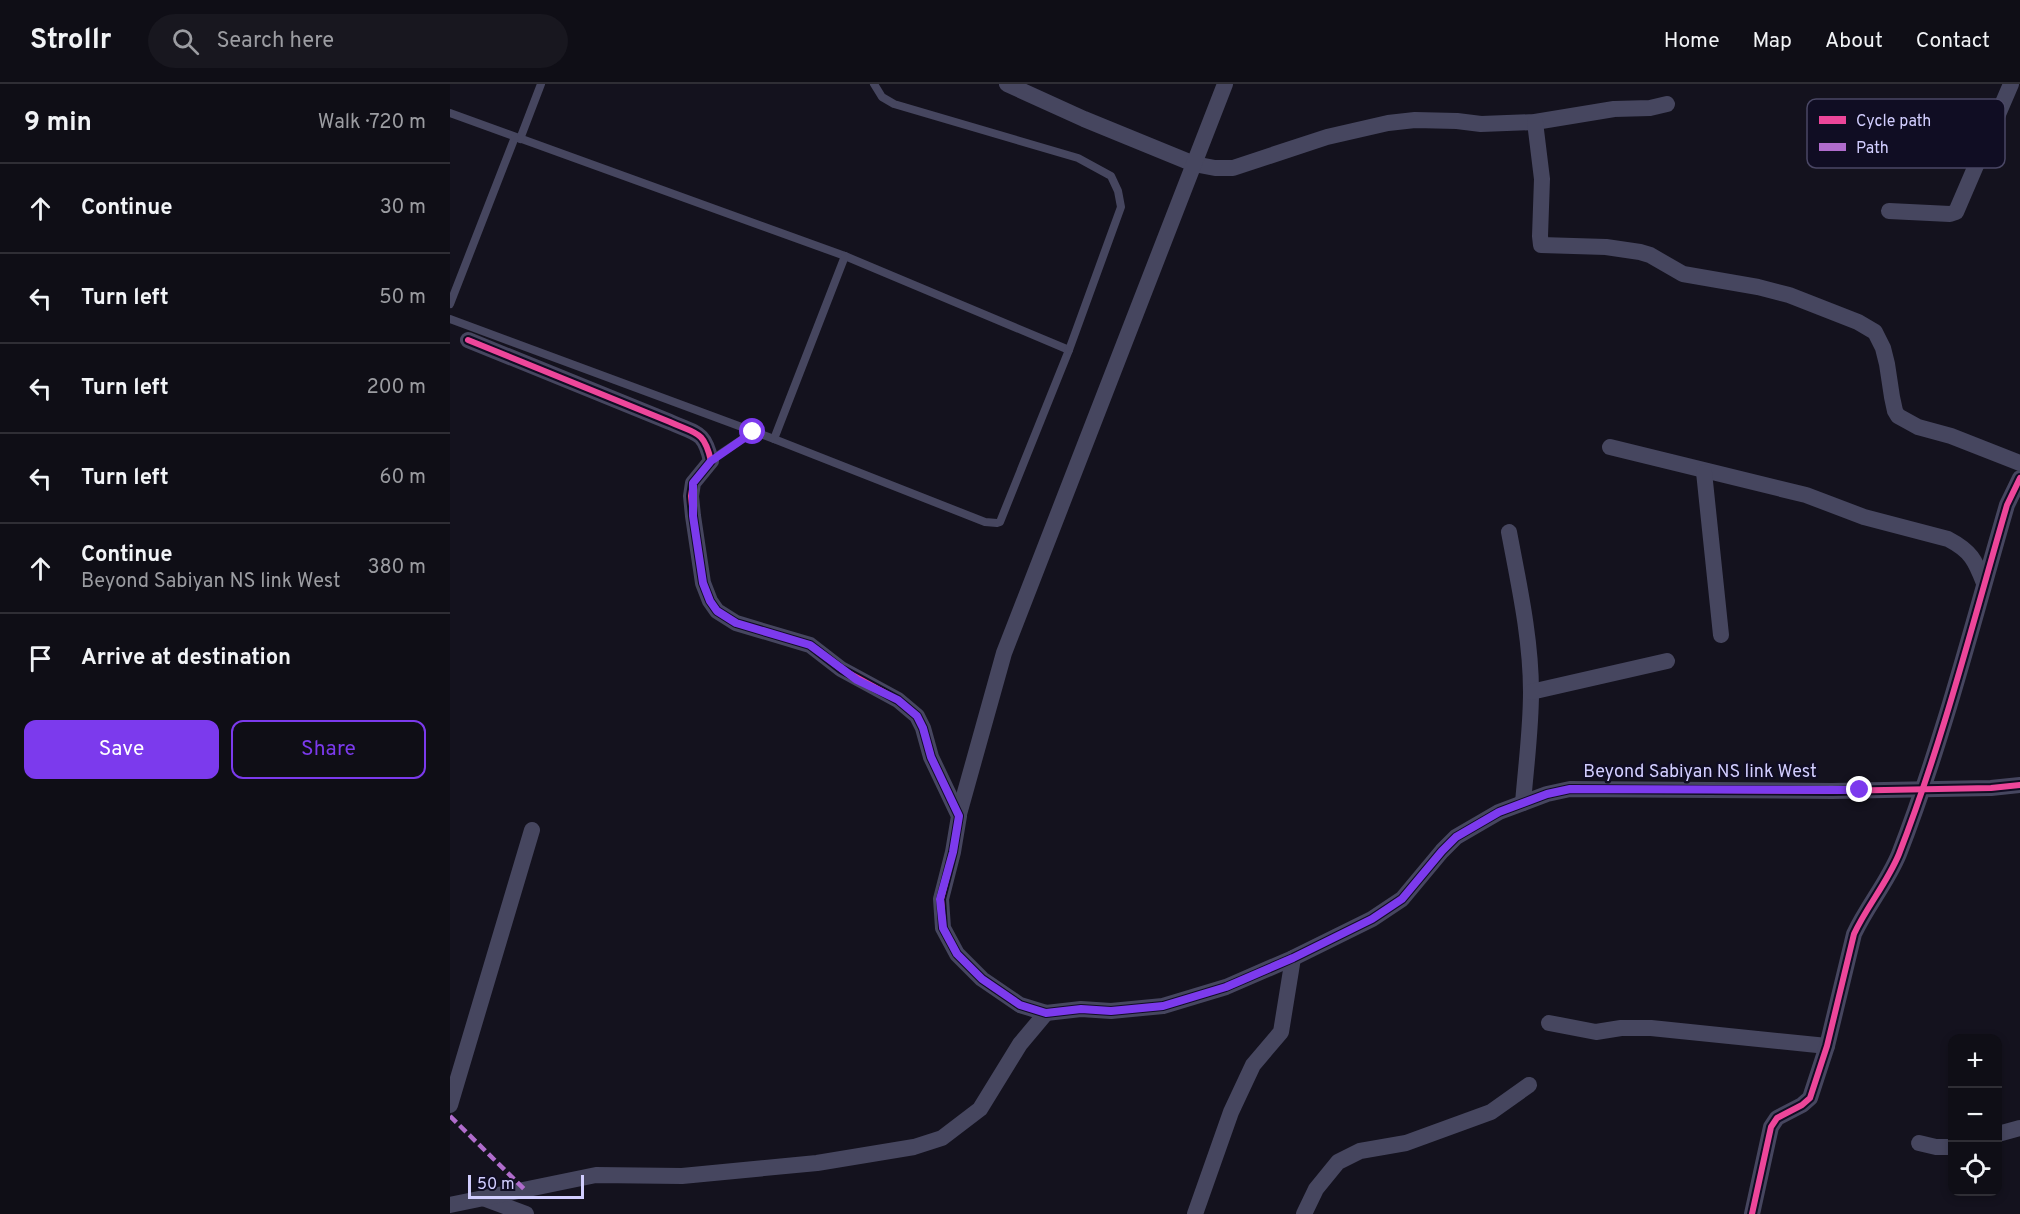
<!DOCTYPE html>
<html lang="en">
<head>
<meta charset="utf-8">
<style>
  :root { --surface:#0f0e16; --page:#18171f; --text:#f1f3f6; --muted:#9b9ca1; --line:#2f2e35; --accent:#7c3aed }
  body { margin:0; font-family:Overpass,sans-serif; background:var(--page); color:var(--text) }
  .controls { position:absolute; right:18px; bottom:18px; display:grid; overflow:hidden; border-radius:12px; box-shadow:0 3px 9px #0003 }
  .controls button { width:54px; height:54px; display:grid; place-items:center; padding:0; border:0; border-bottom:2px solid var(--line); background:var(--surface); color:var(--text); font:30px sans-serif }
  .scale { position:absolute; left:18px; bottom:15px; width:116px; box-sizing:border-box; padding-left:6px; border:3px solid #d2ceff; border-top:0; font-size:16px; line-height:21px; white-space:nowrap; color:#d2ceff; -webkit-text-stroke:4px #100d23; paint-order:stroke }
  .stop { position:absolute; width:18px; height:18px; margin:-14px; border:4px solid #7c3aed; border-radius:50%; background:#fff }
  .stop.end { background:#7c3aed; border-color:#fff; box-shadow:0 2px 6px #0008 }
  .list { margin:0; padding:0; list-style:none }
  h2 { display:flex; justify-content:space-between; align-items:center; height:78px; margin:0; padding:0 24px; font-size:26px }
  h2 small { font-size:20px; font-weight:400; color:var(--muted) }
  .list li { display:grid; grid-template-columns:39px 1fr auto; gap:18px; align-items:center; box-sizing:border-box; height:90px; padding:0 24px; border-top:2px solid var(--line) }
  .list b { display:block; font-size:22px; white-space:nowrap }
  .list p { margin:0; font-size:20px; white-space:nowrap; color:var(--muted) }
  .list em { font-size:20px; font-style:normal; color:var(--muted) }
  .actions { display:flex; gap:12px; padding:18px 24px }
  .actions a { flex:1; padding:14px 0; border:2px solid var(--accent); border-radius:12px; text-align:center; font-size:21px; color:var(--accent) }
  .actions .main { background:var(--accent); color:#fff }
  .icon { flex:none; width:33px; height:33px; fill:none; stroke:currentColor; stroke-width:2; stroke-linecap:round; stroke-linejoin:round }
  .map { position:relative; flex:none; width:1570px; height:1130px; overflow:hidden }
  header { display:flex; align-items:center; gap:36px; box-sizing:border-box; height:84px; padding:0 30px; background:var(--surface); border-bottom:2px solid var(--line) }
  header strong { font-size:28px }
  nav { display:flex; gap:33px; margin-inline-start:auto; font-size:21px }
  .search { width:420px; height:54px; background:var(--page); display:flex; align-items:center; gap:15px; box-sizing:border-box; padding:0 21px; border-radius:33px; color:var(--muted); font-size:22px }
  main { display:flex }
  aside { flex:1; background:var(--surface) }
  .map>svg:first-child { display:block }
  .lines { fill:none; stroke-linecap:round; stroke-linejoin:round }
  .lane { stroke:#46465f; stroke-width:8 }
  .street { stroke:#46465f; stroke-width:16 }
  .quiet { stroke:#b06ccc; stroke-width:4.5; stroke-dasharray:9 4.5; stroke-linecap:butt }
  .cycleway-casing { stroke:#100d23; stroke-width:10 }
  .cycleway { stroke:#ed469a; stroke-width:6 }
  .route { stroke:#7c3aed; stroke-width:8 }
  .labels { text-anchor:middle; stroke-width:5; stroke-linejoin:round; paint-order:stroke }
  .street-label { font-size:18px; fill:#d2ceff; stroke:#100d23 }
  .key { fill:#100d23; stroke:#4a4765; stroke-width:1.5 }
  .key-label { font-size:16px; fill:#d2ceff }
</style>
</head>
<body>
<header>
<strong>Strollr</strong>
<div class="search"><svg class="icon" aria-label="search" viewBox="0 0 24 24"><circle cx="10" cy="10" r="6"/><path d="M15 15l6 6"/></svg>Search here</div>
<nav><a>Home</a><a>Map</a><a>About</a><a>Contact</a></nav>
</header>
<main>
<aside>
<h2>9 min<small>Walk · 720 m</small></h2>
<ul class="list">
<li><svg class="icon" aria-label="ahead" viewBox="0 0 24 24"><path d="M12 20V5M6 11l6-6 6 6"/></svg><div><b>Continue</b></div><em>30 m</em></li>
<li><svg class="icon" aria-label="left" viewBox="0 0 24 24"><path d="M17 20v-9H6M10 6l-5 5 5 5"/></svg><div><b>Turn left</b></div><em>50 m</em></li>
<li><svg class="icon" aria-label="left" viewBox="0 0 24 24"><path d="M17 20v-9H6M10 6l-5 5 5 5"/></svg><div><b>Turn left</b></div><em>200 m</em></li>
<li><svg class="icon" aria-label="left" viewBox="0 0 24 24"><path d="M17 20v-9H6M10 6l-5 5 5 5"/></svg><div><b>Turn left</b></div><em>60 m</em></li>
<li><svg class="icon" aria-label="ahead" viewBox="0 0 24 24"><path d="M12 20V5M6 11l6-6 6 6"/></svg><div><b>Continue</b><p>Beyond Sabiyan NS link West</p></div><em>380 m</em></li>
<li><svg class="icon" aria-label="arrive" viewBox="0 0 24 24"><path d="M6 21V4h12l-3 4 3 4H6"/></svg><div><b>Arrive at destination</b></div></li>
</ul>
<div class="actions"><a class="main">Save</a><a>Share</a></div>
</aside>
<div class="map">
<svg width="1570" height="1130" viewBox="0 0 1570 1130">
  <rect width="100%" height="100%" fill="#14121e"/>
  <g class="lines">
    <!-- lane -->
    <g class="lane">
      <polyline points="0,29 395,172 619,266"/>
      <polyline points="70,55 91,0"/>
      <polyline points="0,220 65,53"/>
      <polyline points="0,235 324,355 535,438 547,439 550,438 619,266 671,123 668,107 661,92 628,74 444,20 432,13 424,0"/>
      <polyline points="324,355 395,172"/>
      <polyline points="261,376 303,348"/>
    </g>
    <!-- street -->
    <g class="street">
      <polyline points="557,0 634,35 744,80 765,84 783,84 877,53 938,39 965,36 1007,37 1031,40 1085,38 1164,25 1200,24 1217,20"/>
      <polyline points="1085,38 1092,95 1090,152 1091,161 1156,163 1190,168 1200,171 1233,190 1308,203 1339,211 1408,238 1425,248 1433,264 1437,280 1442,313 1445,327 1448,332 1468,343 1501,352 1570,379"/>
      <polyline points="1439,127 1500,130 1506,128 1561,0"/>
      <path d="M18,256L220,338C246,350 254,346 261,377L243,399L241,412L243,432L253,499L260,517L267,527L286,539L360,561L391,585L448,616L467,632L473,644L481,673L509,732L503,768L491,815L493,844L507,870L532,895L570,921L596,929L631,925L661,927L713,922L776,903L843,874L922,835L952,815L992,767L1006,753L1049,728L1097,710L1120,705L1382,707L1541,704L1570,701"/>
      <path d="M1160,363L1356,411L1414,433L1498,455C1521,467 1525,476 1534,499"/>
      <polyline points="1254,388 1271,551"/>
      <path d="M1059,448C1069,501 1081,555 1081,608C1081,645 1076,682 1073,719"/>
      <polyline points="1081,608 1217,577"/>
      <polyline points="509,730 554,569 775,0"/>
      <polyline points="1099,939 1146,948 1171,944 1201,944 1377,962"/>
      <polyline points="0,1021 82,746"/>
      <polyline points="1548,1050 1570,1044"/>
      <polyline points="1469,1059 1486,1063 1502,1063"/>
      <polyline points="33,1114 76,1130"/>
      <polyline points="0,1121 146,1091 232,1092 367,1079 464,1063 492,1054 530,1025 570,960 596,929"/>
      <polyline points="745,1130 781,1028 803,981 831,948 843,874"/>
      <polyline points="854,1130 866,1105 888,1078 910,1067 956,1059 1041,1028 1079,1001"/>
      <path d="M1302,1130L1321,1043L1327,1034L1352,1021L1360,1014L1377,962L1404,850C1417,822 1437,799 1449,770C1493,657 1523,538 1557,421L1570,394"/>
    </g>
    <!-- quiet -->
    <polyline class="quiet" points="0,1032 74,1105"/>
    <defs>
      <g id="cycleway">
        <path d="M18,256L220,338C246,350 254,346 261,377L243,399L241,412L243,432L253,499L260,517L267,527L286,539L360,561L391,585L448,616L467,632L473,644L481,673L509,732L503,768L491,815L493,844L507,870L532,895L570,921L596,929L631,925L661,927L713,922L776,903L843,874L922,835L952,815L992,767L1006,753L1049,728L1097,710L1120,705L1382,707L1541,704L1570,701"/>
        <path d="M1302,1130L1321,1043L1327,1034L1352,1021L1360,1014L1377,962L1404,850C1417,822 1437,799 1449,770C1493,657 1523,538 1557,421L1570,394"/>
      </g>
    </defs>
    <!-- cycleway casing -->
    <use href="#cycleway" class="cycleway-casing"/>
    <!-- cycleway -->
    <use href="#cycleway" class="cycleway"/>
  </g>
  <g class="lines">
    <!-- route -->
    <polyline class="route" points="303,348 261,377 243,399 243,432 253,499 260,517 267,527 286,539 360,561 407,596 448,616 467,632 473,644 481,673 509,732 503,768 490,815 493,844 507,870 532,895 570,921 596,929 631,925 661,927 713,922 776,903 843,874 922,835 952,815 992,767 1006,753 1049,728 1097,710 1120,705 1410,706"/>
  </g>
  <g class="labels">
    <!-- street labels -->
    <g class="street-label">
      <text x="1250" y="693">Beyond Sabiyan NS link West</text>
    </g>
  </g>
  <!-- legend -->
  <rect x="1357" y="15" width="198" height="69" rx="9" class="key"/>
  <rect x="1369" y="32" width="27" height="8" fill="#ed469a"/>
  <rect x="1369" y="59" width="27" height="8" fill="#b06ccc"/>
  <g class="key-label">
    <text x="1406" y="42">Cycle path</text>
    <text x="1406" y="69">Path</text>
  </g>
</svg>
<div class="controls">
<button>+</button>
<button>−</button>
<button><svg class="icon" aria-label="locate" viewBox="0 0 24 24"><circle cx="12" cy="12" r="6"/><path d="M12 2v4M12 18v4M2 12h4M18 12h4"/></svg></button>
</div>
<div class="scale">50 m</div>
<div class="stop" style="left:303px;top:348px"></div>
<div class="stop end" style="left:1410px;top:706px"></div>
</div>
</main>
</body>
</html>
